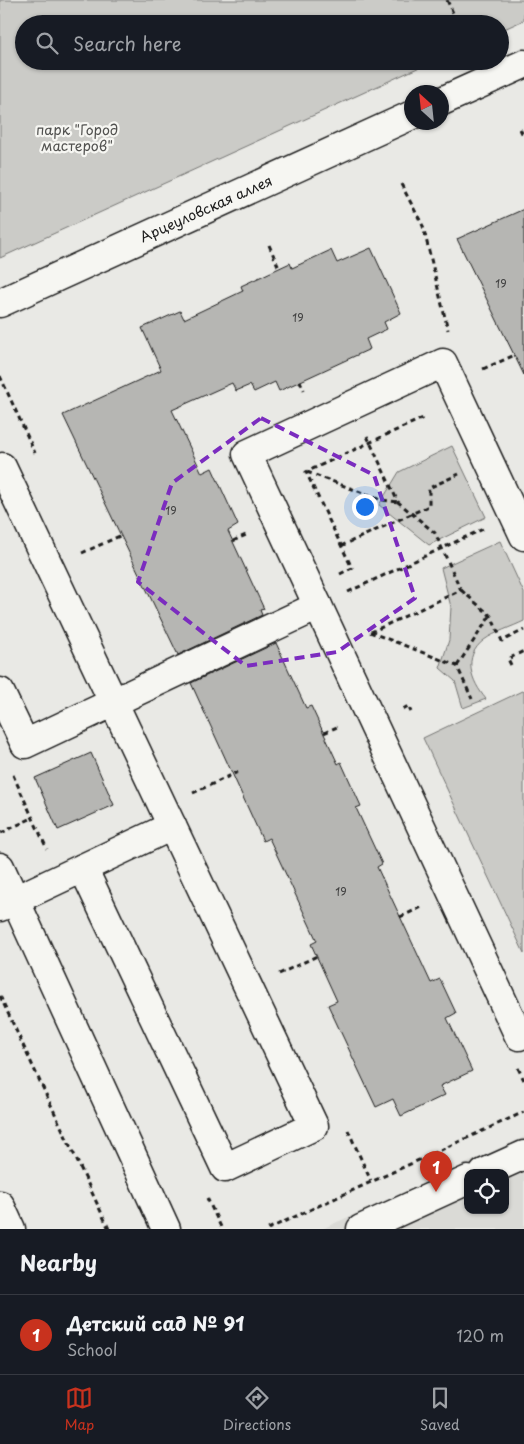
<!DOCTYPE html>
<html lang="en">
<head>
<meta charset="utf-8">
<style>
  :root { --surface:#171b24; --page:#242831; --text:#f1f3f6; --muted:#9ea1a6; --line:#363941; --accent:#c8321e }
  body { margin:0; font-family:"Playpen Sans",sans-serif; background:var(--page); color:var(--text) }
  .controls { position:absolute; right:15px; bottom:15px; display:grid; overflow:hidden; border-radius:10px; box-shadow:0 1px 4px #0004 }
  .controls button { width:45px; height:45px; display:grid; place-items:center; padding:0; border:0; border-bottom:1px solid var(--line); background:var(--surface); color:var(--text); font:25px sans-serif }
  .compass { position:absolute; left:404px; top:85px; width:45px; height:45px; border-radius:50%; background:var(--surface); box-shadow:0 1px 4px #0004; rotate:333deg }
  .you { position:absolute; left:364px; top:506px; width:18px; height:18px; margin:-12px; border:4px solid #fff; border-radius:50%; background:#1a73e8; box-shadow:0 0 0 8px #1a73e833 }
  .badge { display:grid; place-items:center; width:32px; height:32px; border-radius:50%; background:var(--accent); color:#fff; font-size:16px; font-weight:700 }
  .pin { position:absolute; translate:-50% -41px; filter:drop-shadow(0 1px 2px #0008) }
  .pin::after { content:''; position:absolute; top:26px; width:18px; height:15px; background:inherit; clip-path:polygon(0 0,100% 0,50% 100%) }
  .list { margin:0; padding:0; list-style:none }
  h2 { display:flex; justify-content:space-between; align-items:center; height:65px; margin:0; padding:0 20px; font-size:21px }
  h2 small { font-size:16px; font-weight:400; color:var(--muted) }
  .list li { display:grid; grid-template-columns:32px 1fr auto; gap:15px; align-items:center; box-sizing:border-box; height:80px; padding:0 20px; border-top:1px solid var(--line) }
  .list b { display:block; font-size:19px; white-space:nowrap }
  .list p { margin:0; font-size:16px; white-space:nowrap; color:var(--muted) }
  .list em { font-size:16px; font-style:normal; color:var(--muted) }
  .icon { flex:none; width:28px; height:28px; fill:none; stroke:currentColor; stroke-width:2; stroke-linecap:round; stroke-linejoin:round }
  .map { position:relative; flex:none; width:524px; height:1229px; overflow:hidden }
  .search { position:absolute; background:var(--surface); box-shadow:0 1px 4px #0004; left:15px; right:15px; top:15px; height:55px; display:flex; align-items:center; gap:12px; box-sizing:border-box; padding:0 18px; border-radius:28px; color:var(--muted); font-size:19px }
  .sheet { height:145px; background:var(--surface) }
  nav { display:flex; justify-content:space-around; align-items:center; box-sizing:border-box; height:70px; border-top:1px solid var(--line); background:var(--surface); font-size:14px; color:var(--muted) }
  nav a { display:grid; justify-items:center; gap:2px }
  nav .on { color:var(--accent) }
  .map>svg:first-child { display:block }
  .built { fill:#dadad6; fill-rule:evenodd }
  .green { fill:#cbcbc7; stroke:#747472 }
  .building { fill:#b6b6b3; stroke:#1c1c1c }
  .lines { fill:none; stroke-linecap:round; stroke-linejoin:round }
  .minor-casing { stroke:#1c1c1c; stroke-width:31 }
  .path { stroke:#1c1c1c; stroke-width:3; stroke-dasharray:5 4; stroke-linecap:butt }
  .minor { stroke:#f6f6f2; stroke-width:28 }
  .marked { fill:none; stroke:#7b2cbf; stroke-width:4; stroke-dasharray:10 6; stroke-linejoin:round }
  .labels { text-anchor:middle; stroke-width:4.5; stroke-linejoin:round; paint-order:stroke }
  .number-label { font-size:11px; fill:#424242 }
  .park-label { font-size:14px; fill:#51514f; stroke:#f6f6f2 }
  .street-label { font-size:14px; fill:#1c1c1c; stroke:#f6f6f2 }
</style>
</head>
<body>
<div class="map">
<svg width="524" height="1229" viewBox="0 0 524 1229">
  <rect width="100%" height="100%" fill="#e9e9e5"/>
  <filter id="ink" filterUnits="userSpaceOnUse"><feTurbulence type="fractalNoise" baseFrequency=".02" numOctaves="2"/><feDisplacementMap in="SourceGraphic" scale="10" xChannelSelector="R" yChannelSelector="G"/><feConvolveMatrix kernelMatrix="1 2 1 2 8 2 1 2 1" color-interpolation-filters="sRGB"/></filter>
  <g filter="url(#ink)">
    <!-- built -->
    <path class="built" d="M524,1137V1229H322ZM468,1173H505V1210H468Z"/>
    <!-- green -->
    <g class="green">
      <polygon points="0,0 524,0 524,20 500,31 500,24 24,24 24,61 433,61 0,258"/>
      <polygon points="452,446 486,517 429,545 379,505 399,472"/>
      <path d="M500,541L524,593V621C512,627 495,632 484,640C462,657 471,681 486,699L463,708L455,681L440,668L449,640L451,607L441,568Z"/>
      <polygon points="524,690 524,953 423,738"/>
    </g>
    <!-- building -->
    <g class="building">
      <polygon points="524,209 524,375 457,239"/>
      <polygon points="371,248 401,313 384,322 387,329 366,339 370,349 279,391 275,382 254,392 250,385 236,391 232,383 172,410 202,473 212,468 238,525 228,531 264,609 260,610 262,615 178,655 63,415 161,370 142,328 180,311 184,319 243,291 241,286 290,263 292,268 331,250 337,263"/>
      <polygon points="276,643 306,708 311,706 338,764 341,762 361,806 356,808 382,864 377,867 431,983 440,979 456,1013 447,1018 472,1071 440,1086 445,1095 401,1116 393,1099 376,1107 328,1005 337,1001 311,944 317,941 269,838 263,841 191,683"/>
      <polygon points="91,753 114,805 58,830 35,778"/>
    </g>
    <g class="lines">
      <defs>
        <g id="minor">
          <polyline points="442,101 524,64"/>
          <polyline points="0,303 412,115"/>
          <polyline points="0,468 2,467 314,1126 225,1168 83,868"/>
          <polyline points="524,536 443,363 247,454 519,1036 524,1033"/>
          <polyline points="0,692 25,744 318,606"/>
          <polyline points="0,867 166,1229"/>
          <polyline points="0,907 172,826"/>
          <polyline points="484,1173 524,1155"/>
          <polyline points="0,1205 11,1229"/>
          <polyline points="361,1229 468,1180"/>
        </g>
      </defs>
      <!-- minor casing -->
      <use href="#minor" class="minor-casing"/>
      <!-- path -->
      <g class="path">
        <polyline points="447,0 458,24"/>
        <polyline points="520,129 524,137"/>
        <polyline points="401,184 423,226 448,330"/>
        <polyline points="269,245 279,268"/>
        <polyline points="483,369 515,355"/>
        <polyline points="0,376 35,453"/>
        <polyline points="300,381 304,390"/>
        <polyline points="367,436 398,502 435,533 461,590 367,634"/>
        <polyline points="307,472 382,500 398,502"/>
        <polyline points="233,541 248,534"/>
        <polyline points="341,546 429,506 429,488 459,474"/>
        <polyline points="82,553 122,535"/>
        <polyline points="340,574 352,568 306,472 423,418"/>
        <polyline points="461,590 491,616 502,641 524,630"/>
        <polyline points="348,592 483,529"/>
        <polyline points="370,632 457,666 472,699"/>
        <polyline points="511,665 508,659 524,651"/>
        <polyline points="457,666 490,616"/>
        <polyline points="403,709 408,706 411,712"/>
        <polyline points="324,733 337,727"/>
        <polyline points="13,775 47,849"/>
        <polyline points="193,793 238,772"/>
        <polyline points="1,833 32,818"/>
        <polyline points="400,917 422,907"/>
        <polyline points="279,974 317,956"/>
        <polyline points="0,996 109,1229"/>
        <polyline points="518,1068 524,1080"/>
        <polyline points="348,1130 371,1181"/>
        <polyline points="207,1198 222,1229"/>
        <polyline points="268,1229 524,1112"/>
      </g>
      <!-- minor -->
      <use href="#minor" class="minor"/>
    </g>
  </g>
  <!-- marked area -->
  <path class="marked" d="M261,418L374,475L415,598L337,652L246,666L138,582L172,483Z"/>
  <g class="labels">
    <!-- number labels -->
    <g class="number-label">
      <text x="501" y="288">19</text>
      <text x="298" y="322">19</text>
      <text x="171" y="515">19</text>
      <text x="341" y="896">19</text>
    </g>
    <!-- park labels -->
    <g class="park-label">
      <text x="77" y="135">парк "Город<tspan x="77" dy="16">мастеров"</tspan></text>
    </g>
    <!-- street labels -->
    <g class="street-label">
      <text transform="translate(206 209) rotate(-24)" y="5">Арцеуловская аллея</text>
    </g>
  </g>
</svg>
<div class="controls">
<button><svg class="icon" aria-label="locate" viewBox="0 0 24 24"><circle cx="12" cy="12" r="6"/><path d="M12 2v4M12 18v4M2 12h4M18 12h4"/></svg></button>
</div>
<svg class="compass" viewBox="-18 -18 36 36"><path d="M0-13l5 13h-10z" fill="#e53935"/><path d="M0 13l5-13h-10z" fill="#9ea1a6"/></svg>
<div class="you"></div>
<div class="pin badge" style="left:436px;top:1192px">1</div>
<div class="search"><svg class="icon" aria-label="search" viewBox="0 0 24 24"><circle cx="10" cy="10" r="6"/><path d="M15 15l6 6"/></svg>Search here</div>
</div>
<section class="sheet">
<h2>Nearby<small></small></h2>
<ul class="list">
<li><span class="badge">1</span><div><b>Детский сад № 91</b><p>School</p></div><em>120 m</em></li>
</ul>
</section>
<nav>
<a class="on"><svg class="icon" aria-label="map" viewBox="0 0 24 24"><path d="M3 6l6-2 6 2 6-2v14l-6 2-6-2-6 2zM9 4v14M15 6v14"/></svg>Map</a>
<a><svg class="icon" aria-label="directions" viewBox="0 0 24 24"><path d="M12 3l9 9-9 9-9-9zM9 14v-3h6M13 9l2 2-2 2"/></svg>Directions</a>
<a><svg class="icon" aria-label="saved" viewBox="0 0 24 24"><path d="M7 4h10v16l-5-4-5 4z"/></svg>Saved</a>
</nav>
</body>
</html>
